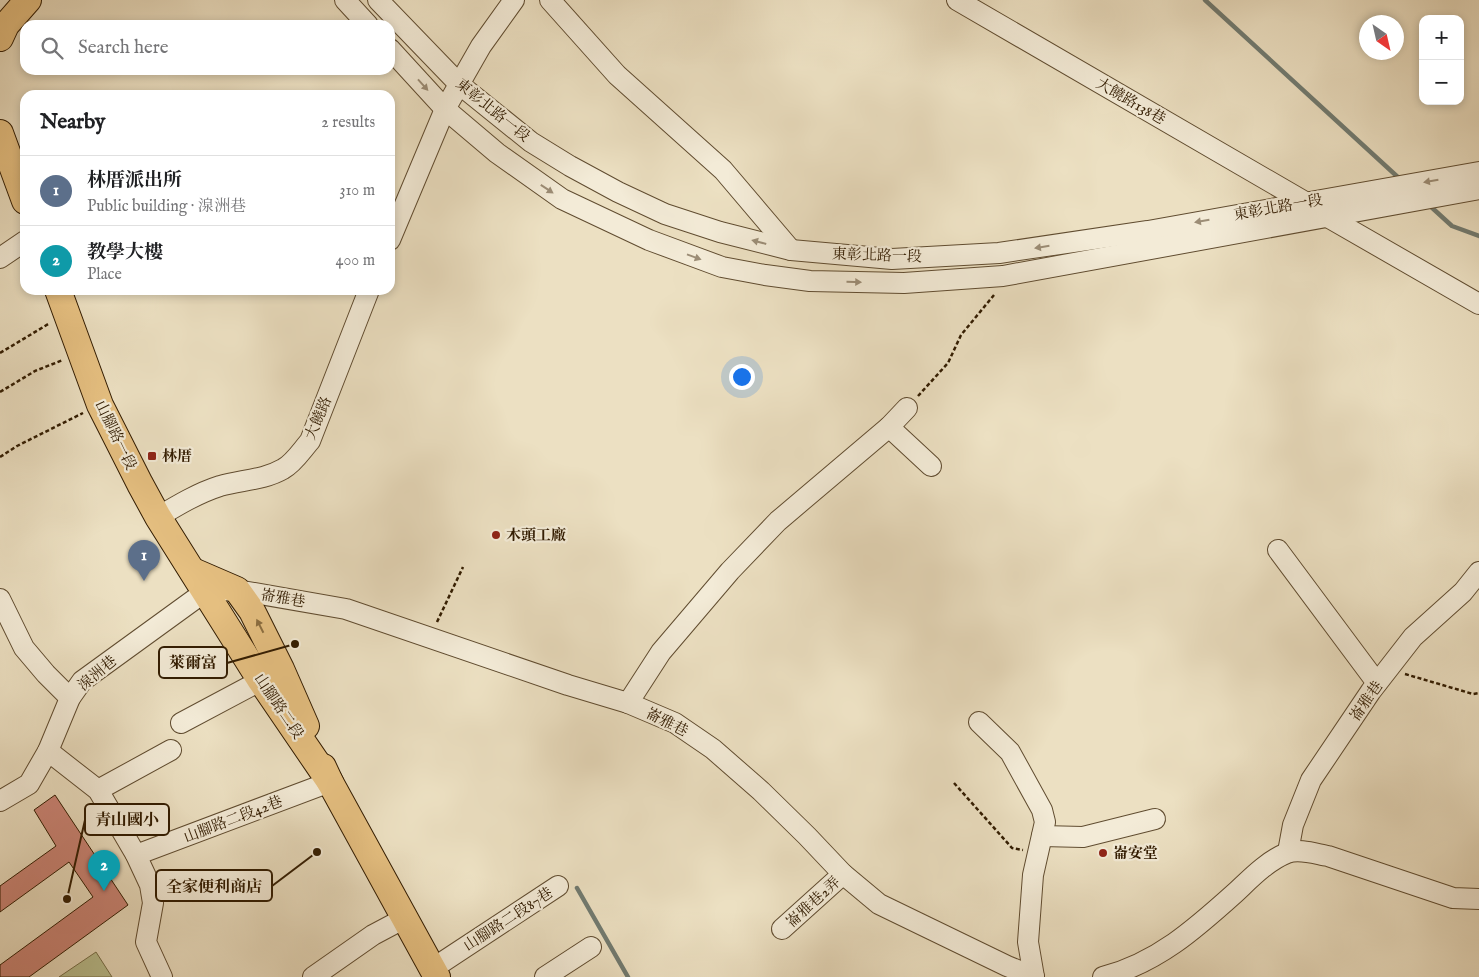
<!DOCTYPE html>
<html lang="en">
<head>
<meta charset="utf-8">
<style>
  :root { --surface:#fff; --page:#f6f6f6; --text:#202124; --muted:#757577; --line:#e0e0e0; --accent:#db2777 }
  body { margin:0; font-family:"IM FELL English","Noto Serif TC",serif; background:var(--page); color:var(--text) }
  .controls { position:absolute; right:15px; top:15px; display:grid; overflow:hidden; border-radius:10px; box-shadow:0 2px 8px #0003 }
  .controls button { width:45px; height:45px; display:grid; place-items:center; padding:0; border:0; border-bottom:1px solid var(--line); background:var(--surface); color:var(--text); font:25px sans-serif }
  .compass { position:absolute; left:1359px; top:15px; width:45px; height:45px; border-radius:50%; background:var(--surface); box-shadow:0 2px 8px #0003; rotate:146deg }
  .you { position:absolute; left:741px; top:376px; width:18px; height:18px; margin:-12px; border:4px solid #fff; border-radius:50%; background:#1a73e8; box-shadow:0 0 0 8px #1a73e833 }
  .badge { display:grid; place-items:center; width:32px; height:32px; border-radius:50%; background:var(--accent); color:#fff; font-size:16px; font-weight:700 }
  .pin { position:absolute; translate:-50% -41px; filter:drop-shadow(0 1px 2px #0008) }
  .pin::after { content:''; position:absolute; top:26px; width:18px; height:15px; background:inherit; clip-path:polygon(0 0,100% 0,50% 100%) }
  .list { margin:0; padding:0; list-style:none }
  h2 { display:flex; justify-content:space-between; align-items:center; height:65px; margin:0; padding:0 20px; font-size:21px }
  h2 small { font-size:16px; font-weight:400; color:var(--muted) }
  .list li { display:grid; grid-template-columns:32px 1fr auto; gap:15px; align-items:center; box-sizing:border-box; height:70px; padding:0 20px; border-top:1px solid var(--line) }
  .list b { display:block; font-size:19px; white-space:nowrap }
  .list p { margin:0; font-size:16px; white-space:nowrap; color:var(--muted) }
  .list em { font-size:16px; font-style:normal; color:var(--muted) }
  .icon { flex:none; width:28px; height:28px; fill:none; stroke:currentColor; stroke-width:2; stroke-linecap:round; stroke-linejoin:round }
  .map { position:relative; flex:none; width:1479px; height:977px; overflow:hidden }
  .search { position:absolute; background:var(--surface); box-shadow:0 2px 8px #0003; left:20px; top:20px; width:375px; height:55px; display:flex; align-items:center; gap:12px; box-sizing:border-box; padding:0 18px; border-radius:15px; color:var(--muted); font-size:19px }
  .panel { position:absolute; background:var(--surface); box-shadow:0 2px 8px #0003; left:20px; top:90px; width:375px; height:205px; border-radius:15px }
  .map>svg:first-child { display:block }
  .green { fill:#bac191; stroke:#766e48 }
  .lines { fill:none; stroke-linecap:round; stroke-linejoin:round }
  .stream { stroke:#717b71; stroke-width:4.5 }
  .building { fill:#cc8577; stroke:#311b00 }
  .minor-casing { stroke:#604c30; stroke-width:22 }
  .major-casing { stroke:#311b00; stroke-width:28 }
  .path { stroke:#311b00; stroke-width:2.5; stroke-dasharray:4 2.5; stroke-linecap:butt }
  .minor { stroke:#f3ebd7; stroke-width:20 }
  .major { stroke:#e6c081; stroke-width:26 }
  .oneway { fill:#9c8d76 }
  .oneway2 { fill:#8c6e40 }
  .poi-dot { fill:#8f2418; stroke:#f3ebd7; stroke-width:2 }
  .labels { text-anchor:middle; stroke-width:4.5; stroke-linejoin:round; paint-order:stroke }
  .street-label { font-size:15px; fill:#311b00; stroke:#f3ebd7 }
  .poi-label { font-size:15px; font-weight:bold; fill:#311b00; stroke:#f3ebd7; text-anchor:start }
  .leader { fill:none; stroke:#311b00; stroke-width:2 }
  .callout-dot { fill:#311b00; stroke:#f3ebd7; stroke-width:2 }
  .callout { fill:#f3ebd7; stroke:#311b00; stroke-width:2 }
  .callout-label { font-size:16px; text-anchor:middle; font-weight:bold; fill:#311b00 }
</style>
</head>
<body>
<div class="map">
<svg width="1479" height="977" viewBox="0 0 1479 977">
  <rect width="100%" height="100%" fill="#ece0c2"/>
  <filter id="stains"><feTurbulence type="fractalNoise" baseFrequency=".004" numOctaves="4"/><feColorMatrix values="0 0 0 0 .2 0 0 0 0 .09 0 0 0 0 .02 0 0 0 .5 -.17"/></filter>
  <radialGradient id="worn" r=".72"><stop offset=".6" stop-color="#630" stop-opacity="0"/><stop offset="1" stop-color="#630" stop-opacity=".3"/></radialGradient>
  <!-- green -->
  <polygon class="green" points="96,952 112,977 59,977"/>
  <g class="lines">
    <!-- stream -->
    <g class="stream">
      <polyline points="1205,0 1401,180"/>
      <polyline points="1429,205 1452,226 1479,236"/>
      <polyline points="577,888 628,977"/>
    </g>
  </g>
  <!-- building -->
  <polygon class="building" points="55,795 128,905 29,977 0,977 0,965 93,897 69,862 0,912 0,886 56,846 34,810"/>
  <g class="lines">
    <defs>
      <g id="minor">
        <polyline points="345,0 368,25"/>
        <polyline points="378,0 459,84 531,142 570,166 618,192 665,214 720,232 791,250 892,259 999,253 1148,231 1479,172"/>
        <polyline points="550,0 617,75 723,170 791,250"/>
        <polyline points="957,0 1305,202 1326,216 1479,304"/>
        <polyline points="390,49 445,109 497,153 562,199 649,240 722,267 765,275 810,281 904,283 1003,276 1479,189"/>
        <polyline points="390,240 445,109 481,46 514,0"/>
        <polyline points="0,258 25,241"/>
        <polyline points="889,427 931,466"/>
        <path d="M158,517C178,505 198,493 220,486C241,480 264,480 283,469C294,463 302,450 310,441L369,290"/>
        <polyline points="1278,550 1377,683"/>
        <polyline points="0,599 24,648 46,674 70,698"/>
        <polyline points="628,703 661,652 730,571 778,521 889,427 907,408"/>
        <polyline points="979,722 1010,752 1042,810 1045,822 1033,875 1028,942 1034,977"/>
        <polyline points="181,723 273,674"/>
        <polyline points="48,751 98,790 136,855 150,885 153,903 146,942 162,977"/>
        <polyline points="98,790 171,750"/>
        <polyline points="0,801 29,784 48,751 70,698 82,681 206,591 237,590 346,609 568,685 628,703 675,723 713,749 761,791 807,836 843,874 879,904 1007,966 1034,977"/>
        <polyline points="1042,836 1083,837 1155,819"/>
        <polyline points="1288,852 1293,825 1311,780 1371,691 1413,637 1463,592 1479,572"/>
        <polyline points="136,855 330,782"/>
        <polyline points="782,929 843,874"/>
        <polyline points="432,969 558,886"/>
        <polyline points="313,977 373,935 405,918"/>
        <polyline points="545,977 591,947"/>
        <path d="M1103,977C1157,963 1195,929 1235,893C1250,879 1267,861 1287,853C1299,848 1316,854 1328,856L1453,898L1479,899"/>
      </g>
      <g id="major">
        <polyline points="0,38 6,25 28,0"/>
        <polyline points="0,133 25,201"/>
        <polyline points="58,290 100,405 140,484 158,517 261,681 330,782"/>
        <polyline points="193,571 237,590 252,611 281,669 306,726"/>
        <polyline points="323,767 330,782 437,977"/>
      </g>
    </defs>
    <!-- minor casing -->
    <use href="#minor" class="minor-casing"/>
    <!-- major casing -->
    <use href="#major" class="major-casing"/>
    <!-- path -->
    <g class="path">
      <polyline points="0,353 50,323"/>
      <polyline points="0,392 35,371 63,360"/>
      <polyline points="918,396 948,363 961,335 994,295"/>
      <polyline points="0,457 17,446 83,413"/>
      <polyline points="437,622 463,567"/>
      <polyline points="1405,674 1473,694 1479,693"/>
      <polyline points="954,783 1012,848 1023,850"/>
    </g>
    <!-- minor -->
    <use href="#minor" class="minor"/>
    <!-- major -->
    <use href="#major" class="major"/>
  </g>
  <!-- one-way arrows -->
  <defs><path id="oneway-solid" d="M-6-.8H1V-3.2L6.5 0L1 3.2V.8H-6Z" transform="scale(1.25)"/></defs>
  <g class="oneway">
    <use href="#oneway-solid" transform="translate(423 85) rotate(48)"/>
    <use href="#oneway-solid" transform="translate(1431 181) rotate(170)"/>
    <use href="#oneway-solid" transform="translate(547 189) rotate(34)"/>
    <use href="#oneway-solid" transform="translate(1202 221) rotate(170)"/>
    <use href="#oneway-solid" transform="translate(759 242) rotate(-165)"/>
    <use href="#oneway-solid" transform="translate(1042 247) rotate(171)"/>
    <use href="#oneway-solid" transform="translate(694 257) rotate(20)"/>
    <use href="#oneway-solid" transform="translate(854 282) rotate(1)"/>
  </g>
  <use class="oneway2" href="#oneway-solid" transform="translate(260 626) rotate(-117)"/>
  <!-- markers -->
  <g class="poi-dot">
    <rect x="147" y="451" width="10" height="10" rx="2.5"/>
    <circle cx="496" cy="535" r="5"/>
    <circle cx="1103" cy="853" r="5"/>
  </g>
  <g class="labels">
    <!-- street labels -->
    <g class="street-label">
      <text transform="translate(1131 101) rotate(30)" y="5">大饒路138巷</text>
      <text transform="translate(493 110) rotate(39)" y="5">東彰北路一段</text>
      <text transform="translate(1278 207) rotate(-10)" y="5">東彰北路一段</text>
      <text transform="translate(877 255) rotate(2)" y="5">東彰北路一段</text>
      <text transform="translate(318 418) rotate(-67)" y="5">大饒路</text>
      <text transform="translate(116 435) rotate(64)" y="5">山腳路一段</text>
      <text transform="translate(283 598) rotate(10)" y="5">崙雅巷</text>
      <text transform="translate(97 673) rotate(-40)" y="5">湶洲巷</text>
      <text transform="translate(1366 701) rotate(-55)" y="5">崙雅巷</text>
      <text transform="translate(279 706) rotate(56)" y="5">山腳路二段</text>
      <text transform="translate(667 722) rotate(27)" y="5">崙雅巷</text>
      <text transform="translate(233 819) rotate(-21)" y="5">山腳路二段42巷</text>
      <text transform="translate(813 902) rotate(-42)" y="5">崙雅巷2弄</text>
      <text transform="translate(508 919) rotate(-33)" y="5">山腳路二段87巷</text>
    </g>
    <!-- poi labels -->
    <g class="poi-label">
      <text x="162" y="461">林厝</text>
      <text x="506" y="540">木頭工廠</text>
      <text x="1113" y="858">崙安堂</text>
    </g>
  </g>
  <!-- callouts -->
  <path class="leader" d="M295 644L227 663M67 899L85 820M317 852L272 886"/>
  <g class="callout-dot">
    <circle cx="295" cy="644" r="5"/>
    <circle cx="67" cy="899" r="5"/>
    <circle cx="317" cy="852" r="5"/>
  </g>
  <g class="callout">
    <rect x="159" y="647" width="68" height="31" rx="5"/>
    <rect x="85" y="804" width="84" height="31" rx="5"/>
    <rect x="156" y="870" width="116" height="31" rx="5"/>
  </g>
  <g class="callout-label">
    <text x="193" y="668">萊爾富</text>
    <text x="127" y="825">青山國小</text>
    <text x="214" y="892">全家便利商店</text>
  </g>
  <rect width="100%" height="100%" filter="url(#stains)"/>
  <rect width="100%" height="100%" fill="url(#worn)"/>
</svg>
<div class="controls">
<button>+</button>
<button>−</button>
</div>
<svg class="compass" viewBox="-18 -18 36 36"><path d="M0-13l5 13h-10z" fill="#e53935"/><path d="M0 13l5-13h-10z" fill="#757577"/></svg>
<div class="you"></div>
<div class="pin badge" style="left:144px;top:581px;background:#5c6f8a">1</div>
<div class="pin badge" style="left:104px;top:891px;background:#0f9aa8">2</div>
<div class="search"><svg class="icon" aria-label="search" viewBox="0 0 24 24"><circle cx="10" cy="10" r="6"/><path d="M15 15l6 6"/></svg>Search here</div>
<section class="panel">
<h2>Nearby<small>2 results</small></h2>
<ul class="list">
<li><span class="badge" style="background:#5c6f8a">1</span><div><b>林厝派出所</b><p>Public building · 湶洲巷</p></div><em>310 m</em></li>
<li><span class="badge" style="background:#0f9aa8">2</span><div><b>教學大樓</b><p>Place</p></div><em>400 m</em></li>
</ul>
</section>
</div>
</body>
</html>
